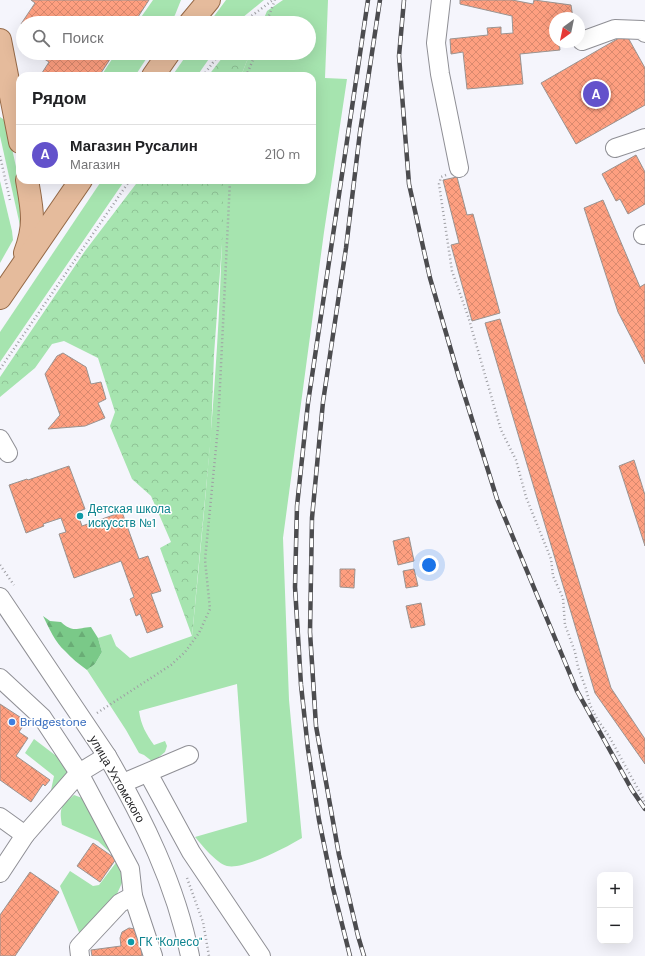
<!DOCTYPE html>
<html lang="ru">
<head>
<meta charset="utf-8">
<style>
  :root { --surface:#fff; --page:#f6f6f6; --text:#202124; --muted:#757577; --line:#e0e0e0; --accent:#6352cb }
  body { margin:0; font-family:"DM Sans",sans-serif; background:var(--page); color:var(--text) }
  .controls { position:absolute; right:12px; bottom:12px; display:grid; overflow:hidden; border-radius:8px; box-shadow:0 4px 16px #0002 }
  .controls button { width:36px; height:36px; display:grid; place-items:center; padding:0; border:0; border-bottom:1px solid var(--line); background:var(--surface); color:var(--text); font:20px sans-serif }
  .compass { position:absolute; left:549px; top:12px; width:36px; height:36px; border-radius:50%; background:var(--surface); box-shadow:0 4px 16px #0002; rotate:213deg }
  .you { position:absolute; left:429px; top:565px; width:14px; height:14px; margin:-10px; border:3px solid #fff; border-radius:50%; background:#1a73e8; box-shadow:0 0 0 6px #1a73e833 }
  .badge { display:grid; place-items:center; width:26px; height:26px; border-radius:50%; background:var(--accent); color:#fff; font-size:13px; font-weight:700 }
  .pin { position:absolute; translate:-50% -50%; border:2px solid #fff; box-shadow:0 1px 4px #0006 }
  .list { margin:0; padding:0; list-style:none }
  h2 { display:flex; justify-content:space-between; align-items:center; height:52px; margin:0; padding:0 16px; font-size:17px }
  h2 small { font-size:13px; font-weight:400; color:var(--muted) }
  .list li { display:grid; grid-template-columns:26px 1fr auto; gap:12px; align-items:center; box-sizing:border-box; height:60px; padding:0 16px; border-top:1px solid var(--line) }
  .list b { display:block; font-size:15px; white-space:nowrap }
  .list p { margin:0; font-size:13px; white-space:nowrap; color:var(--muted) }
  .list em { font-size:13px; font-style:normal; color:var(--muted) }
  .icon { flex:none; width:22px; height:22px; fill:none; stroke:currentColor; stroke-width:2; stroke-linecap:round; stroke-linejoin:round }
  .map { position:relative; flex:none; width:645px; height:956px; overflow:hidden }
  .search { position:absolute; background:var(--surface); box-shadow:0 4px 16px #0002; left:16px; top:16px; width:300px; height:44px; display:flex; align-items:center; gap:10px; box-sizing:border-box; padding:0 14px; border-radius:22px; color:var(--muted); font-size:15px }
  .panel { position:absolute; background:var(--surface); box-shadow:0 4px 16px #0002; left:16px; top:72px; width:300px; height:112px; border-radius:12px }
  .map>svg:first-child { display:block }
  .green { fill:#a6e4af }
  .forest { fill:url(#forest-firs) }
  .park { fill:url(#park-crowns) }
  .building { fill:url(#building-cross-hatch); stroke:#9a9390 }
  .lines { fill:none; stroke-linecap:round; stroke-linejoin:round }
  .minor-casing { stroke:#8f8f95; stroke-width:20 }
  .major-casing { stroke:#956947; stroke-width:24 }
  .path { stroke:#9e9ea3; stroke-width:2.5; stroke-dasharray:1 3; stroke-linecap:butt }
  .minor { stroke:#fff; stroke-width:18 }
  .major { stroke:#e5bb9c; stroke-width:22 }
  .rail-casing { stroke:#4c4c4f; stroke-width:4.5 }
  .rail { stroke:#fff; stroke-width:3; stroke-dasharray:9; stroke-linecap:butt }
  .culture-dot { fill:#0f9aa8; stroke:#fff; stroke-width:1.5 }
  .shop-dot { fill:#3f7fe0; stroke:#fff; stroke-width:1.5 }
  .labels { text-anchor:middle; stroke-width:3; stroke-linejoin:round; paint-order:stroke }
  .culture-label { font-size:12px; fill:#0d838f; stroke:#fff; text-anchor:start }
  .shop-label { font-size:12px; fill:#366cbe; stroke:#fff; text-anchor:start }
  .street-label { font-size:12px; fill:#232325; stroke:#fff }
</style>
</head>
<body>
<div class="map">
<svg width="645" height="956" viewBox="0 0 645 956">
  <defs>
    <pattern id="forest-firs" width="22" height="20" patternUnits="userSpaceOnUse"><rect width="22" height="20" fill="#7ac988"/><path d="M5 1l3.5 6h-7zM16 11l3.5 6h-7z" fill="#69ac75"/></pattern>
    <pattern id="park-crowns" width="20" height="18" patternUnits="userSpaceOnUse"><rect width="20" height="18" fill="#a6e4af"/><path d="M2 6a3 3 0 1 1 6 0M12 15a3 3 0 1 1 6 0" fill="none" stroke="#8fc396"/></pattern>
    <pattern id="building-cross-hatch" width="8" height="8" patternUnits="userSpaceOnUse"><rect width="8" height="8" fill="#fe9f80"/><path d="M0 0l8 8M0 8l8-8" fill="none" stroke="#d9896e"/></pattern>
  </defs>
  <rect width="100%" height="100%" fill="#f5f5fc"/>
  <!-- green -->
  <g class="green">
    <polygon points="153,0 181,0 175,15 170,23 137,23"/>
    <polygon points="226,0 264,0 242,18 237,23 209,23"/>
    <path d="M283,0H328L325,78L347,79L324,232L283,538L289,700L302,838C287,847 244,870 227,866C216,863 202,845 195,837L247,822L237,684L139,711C141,725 146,734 154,745L165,741L167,746L165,752L153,762L144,755L139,753L126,730L87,670L95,664L102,652L98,638L111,634L116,646L130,658L192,636C207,485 222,333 223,180H312V76H241L250,53H309V23H262L267,11Z"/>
    <polygon points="116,53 150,53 135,76 101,76"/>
    <polygon points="188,53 213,53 197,76 172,76"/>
    <polygon points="0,117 6,121 25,208 21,230 0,136"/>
    <polygon points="102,180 125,180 0,362 0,332"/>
    <polygon points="0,181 12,231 13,240 0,263"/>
    <polygon points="34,739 55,755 59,750 70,766 66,777 50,795 54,776 25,753"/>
    <path d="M74,795L85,799L120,860L125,876L117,894L81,937L60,886L70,871L93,886L99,885L118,860L98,841L62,825C59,808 61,806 74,795Z"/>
  </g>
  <!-- forest -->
  <path class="forest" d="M43,616L50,621L61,622C73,633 77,628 91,627L98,638L102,652L95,664L87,670C79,664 71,658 65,651C55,642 49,628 43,616Z"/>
  <!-- park -->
  <g class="park">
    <polygon points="226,53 250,53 241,76 208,76"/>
    <polygon points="139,180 223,180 223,230 214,355 211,436 192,636 160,548 171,542 151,496 132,479 110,426 115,412 98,358 64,341 52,344 35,368 0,397 0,377 85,251"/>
  </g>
  <!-- building -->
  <g class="building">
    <polygon points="31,0 149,0 134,23 23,23 23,26 21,24 35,3"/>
    <polygon points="460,0 512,0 533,4 534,0 571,5 573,18 555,18 555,42 559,42 560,50 520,54 523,84 467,89 463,52 451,54 450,39 488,35 487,28 501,27 501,34 513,33 512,16 460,4"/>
    <polygon points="626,34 645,68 645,105 576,144 541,83"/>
    <polygon points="35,53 114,53 99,76 40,76 49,62"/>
    <polygon points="636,155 645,172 645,204 628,214 620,199 616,201 602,174"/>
    <polygon points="457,177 467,215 473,214 500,313 472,321 451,245 459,243 443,180"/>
    <polygon points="603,200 640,287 645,284 645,364 618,312 584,208"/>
    <polygon points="500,319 611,688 645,739 645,764 595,693 485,323"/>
    <polygon points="63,353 86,367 91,384 101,382 106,399 98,403 105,418 85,426 48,429 60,415 45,374 57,356"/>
    <polygon points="634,460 645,495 645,546 619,466"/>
    <polygon points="69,466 85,509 77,512 82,526 122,512 139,559 148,556 161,591 151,594 163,627 147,633 140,614 136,616 130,599 134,597 121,561 74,578 59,534 66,532 61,518 43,524 44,526 26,533 9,485 27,479 28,480"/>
    <polygon points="409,537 414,561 398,565 393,541"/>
    <polygon points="340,569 355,569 354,588 340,587"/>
    <polygon points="414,569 418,586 406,588 403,571"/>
    <polygon points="421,603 425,625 411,628 406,606"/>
    <polygon points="0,704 26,721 19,732 28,738 16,756 50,780 45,786 43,784 31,802 0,780"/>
    <polygon points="93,843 116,859 100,882 77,866"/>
    <polygon points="30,872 59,892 15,956 0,956 0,915"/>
    <polygon points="129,928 135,929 140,935 142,956 92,956 91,950 121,946 120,938 122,932"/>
  </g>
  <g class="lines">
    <defs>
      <g id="minor">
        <polyline points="441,0 436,43 440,74 459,168"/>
        <polyline points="582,41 615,29 642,30 645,33"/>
        <polyline points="615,148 645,138"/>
        <polyline points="643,235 645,234"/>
        <polyline points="0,439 8,453"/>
        <path d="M0,597L107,756C143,818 176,885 190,956"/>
        <polyline points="0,678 42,717 79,773 130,869 133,896 153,956"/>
        <polyline points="148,773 191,852 261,956"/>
        <polyline points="123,783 189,755"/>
        <polyline points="0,817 25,835 0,873"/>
        <polyline points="25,835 79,773 107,756"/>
        <polyline points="80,956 79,947 120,903 133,896"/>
      </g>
      <g id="major">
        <polyline points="190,23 209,0"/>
        <polyline points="0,40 20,142"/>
        <polyline points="153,76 169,53"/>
        <path d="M25,253C36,224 32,209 27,180"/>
        <polyline points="0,298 81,180"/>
      </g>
    </defs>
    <!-- minor casing -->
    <use href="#minor" class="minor-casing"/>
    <!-- major casing -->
    <use href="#major" class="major-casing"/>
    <!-- path -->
    <g class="path">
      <polyline points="242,23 273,0"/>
      <polyline points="266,23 275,0"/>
      <polyline points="203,76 220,53"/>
      <polyline points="246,76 256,53"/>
      <polyline points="0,156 10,200"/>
      <polyline points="446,175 441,177 439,184 452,271 468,316 501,430 516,460 526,497 551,559 553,576 563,598 565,625 575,652 578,667 586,689 590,705 597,719 609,736 645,802"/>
      <polyline points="0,369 130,180"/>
      <polyline points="0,565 14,585"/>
      <polyline points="97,713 171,665 185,652 199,633 210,609 205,560 218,427 230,180"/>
      <polyline points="187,878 203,922 209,956"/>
    </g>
    <!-- minor -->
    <use href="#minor" class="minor"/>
    <!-- major -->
    <use href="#major" class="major"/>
    <defs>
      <g id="rail">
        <polyline points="404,0 399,56 409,184 430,278 460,381 497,499 577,691 632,790 645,809"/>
        <polyline points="350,956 333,888 319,820 308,749 301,685 295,587 297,506 308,403 368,0"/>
        <polyline points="364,956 358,936 339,855 316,726 310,632 312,518 323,402 346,248 360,132 380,0"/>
      </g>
    </defs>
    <!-- rail casing -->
    <use href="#rail" class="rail-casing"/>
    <!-- rail -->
    <use href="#rail" class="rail"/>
  </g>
  <!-- markers -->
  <g class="culture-dot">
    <circle cx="80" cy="516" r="4"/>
    <circle cx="131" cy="942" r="4"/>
  </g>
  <circle class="shop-dot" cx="12" cy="722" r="4"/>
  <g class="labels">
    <!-- culture labels -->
    <g class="culture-label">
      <text x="88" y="513">Детская школа<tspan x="88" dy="14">искусств №1</tspan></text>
      <text x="139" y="946">ГК "Колесо"</text>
    </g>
    <!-- shop labels -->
    <g class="shop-label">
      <text x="20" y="726">Bridgestone</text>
    </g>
    <!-- street labels -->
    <g class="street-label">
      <text transform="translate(117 779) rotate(60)" y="4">улица Ухтомского</text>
    </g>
  </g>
</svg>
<div class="controls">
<button>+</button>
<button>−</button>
</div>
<svg class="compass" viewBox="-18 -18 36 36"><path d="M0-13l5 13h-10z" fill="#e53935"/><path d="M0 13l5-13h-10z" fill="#757577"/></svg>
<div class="you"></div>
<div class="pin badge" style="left:596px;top:94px">A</div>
<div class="search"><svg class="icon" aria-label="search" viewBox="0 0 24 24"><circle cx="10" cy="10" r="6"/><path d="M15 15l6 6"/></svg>Поиск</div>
<section class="panel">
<h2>Рядом<small></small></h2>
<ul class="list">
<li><span class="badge">A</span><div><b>Магазин Русалин</b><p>Магазин</p></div><em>210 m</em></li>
</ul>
</section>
</div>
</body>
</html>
